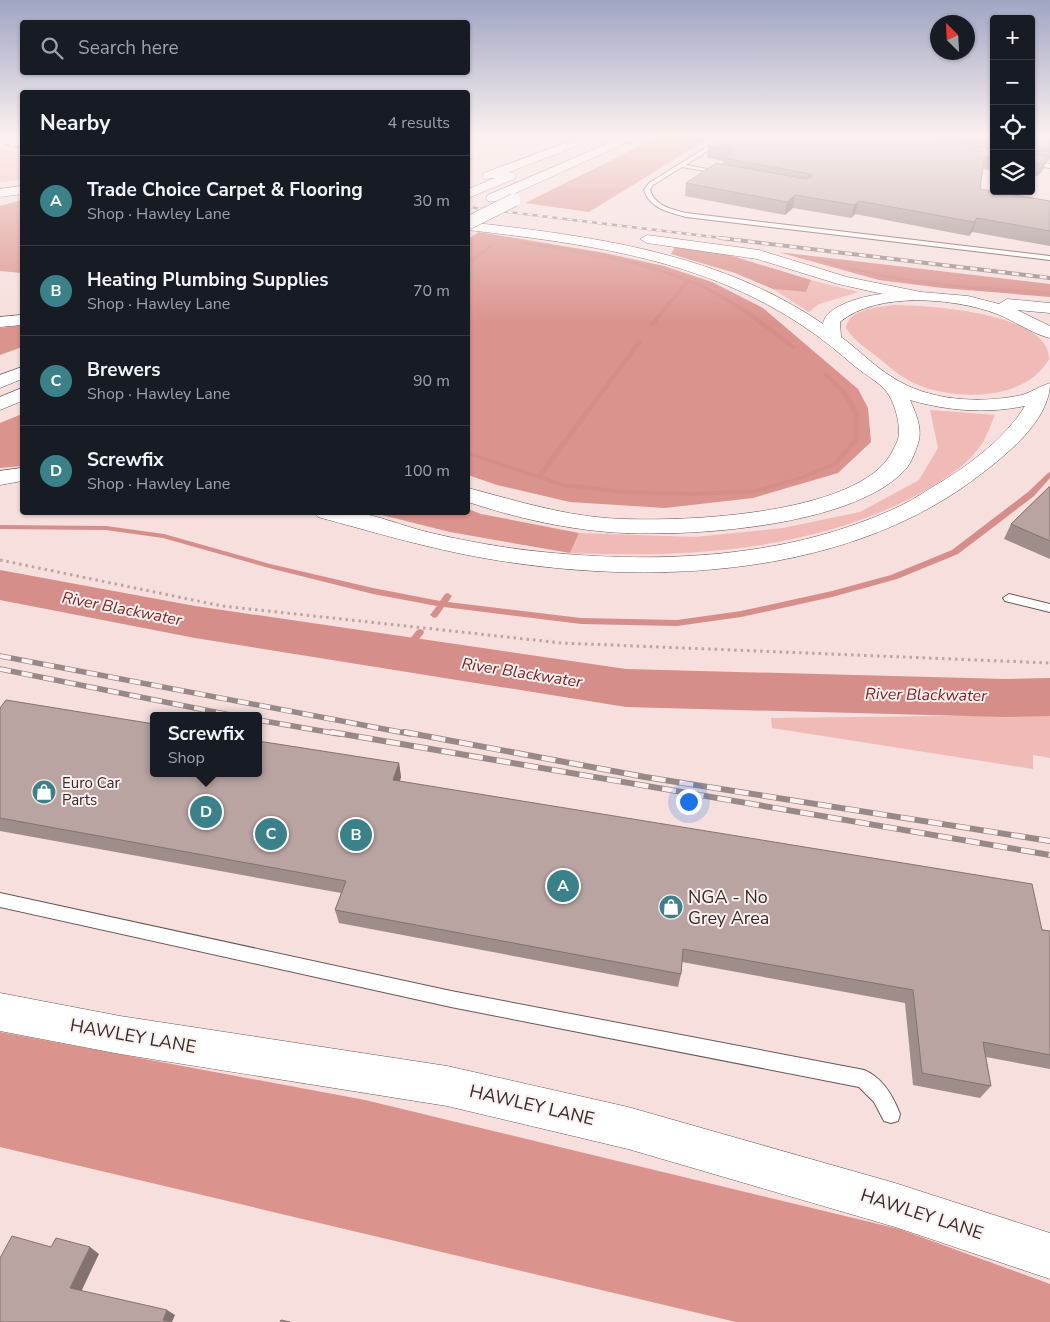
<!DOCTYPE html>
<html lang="en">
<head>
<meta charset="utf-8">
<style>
  :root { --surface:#171b24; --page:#242831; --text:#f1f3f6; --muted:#9ea1a6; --line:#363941; --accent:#3a8189 }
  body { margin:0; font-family:"Nunito Sans",sans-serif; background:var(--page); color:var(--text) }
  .controls { position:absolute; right:15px; top:15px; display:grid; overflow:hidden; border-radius:5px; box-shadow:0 1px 4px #0004 }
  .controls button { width:45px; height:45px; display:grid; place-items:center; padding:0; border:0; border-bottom:1px solid var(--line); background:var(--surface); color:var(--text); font:25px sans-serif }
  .compass { position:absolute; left:930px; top:15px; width:45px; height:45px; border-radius:50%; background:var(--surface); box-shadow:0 1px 4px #0004; rotate:336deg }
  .you { position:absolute; left:688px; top:801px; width:18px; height:18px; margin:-12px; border:4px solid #fff; border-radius:50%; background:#1a73e8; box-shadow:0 0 0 8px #1a73e833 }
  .badge { display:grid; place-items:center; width:32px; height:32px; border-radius:50%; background:var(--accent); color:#fff; font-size:16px; font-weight:700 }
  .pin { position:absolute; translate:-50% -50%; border:2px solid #fff; box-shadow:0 1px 5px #0006 }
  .popup { position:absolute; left:150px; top:712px; width:112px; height:65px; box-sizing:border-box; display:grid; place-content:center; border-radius:5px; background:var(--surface); filter:drop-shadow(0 1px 4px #0005); font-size:16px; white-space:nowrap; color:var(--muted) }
  .popup b { font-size:19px; color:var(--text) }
  .popup::after { content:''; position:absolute; left:50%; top:100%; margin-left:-10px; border:10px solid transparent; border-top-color:var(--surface) }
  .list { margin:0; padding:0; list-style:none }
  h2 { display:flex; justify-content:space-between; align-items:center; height:65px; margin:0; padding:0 20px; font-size:21px }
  h2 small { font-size:16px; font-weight:400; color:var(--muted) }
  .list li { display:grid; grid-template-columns:32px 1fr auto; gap:15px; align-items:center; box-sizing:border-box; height:90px; padding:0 20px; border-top:1px solid var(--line) }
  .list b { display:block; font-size:19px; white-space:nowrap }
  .list p { margin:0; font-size:16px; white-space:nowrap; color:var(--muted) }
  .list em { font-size:16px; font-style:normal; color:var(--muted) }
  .icon { flex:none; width:28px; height:28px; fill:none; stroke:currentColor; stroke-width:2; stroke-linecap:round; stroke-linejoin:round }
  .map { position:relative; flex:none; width:1050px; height:1322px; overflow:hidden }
  .search { position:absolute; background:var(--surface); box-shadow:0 1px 4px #0004; left:20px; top:20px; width:450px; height:55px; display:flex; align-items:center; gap:12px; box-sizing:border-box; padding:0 18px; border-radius:5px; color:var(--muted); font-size:19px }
  .panel { position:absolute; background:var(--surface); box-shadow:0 1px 4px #0004; left:20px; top:90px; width:450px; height:425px; border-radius:5px }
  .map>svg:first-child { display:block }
  .green { fill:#f0bab6 }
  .forest { fill:#db938e }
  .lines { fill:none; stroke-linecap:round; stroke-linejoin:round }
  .stream { fill:#d58e89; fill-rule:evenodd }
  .river { fill:#d58e89; fill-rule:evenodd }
  .lane-casing { stroke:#6a5856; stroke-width:2 }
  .secondary-casing { stroke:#6a5856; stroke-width:1 }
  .highway-casing { stroke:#6a5856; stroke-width:1 }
  .path { stroke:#b9a7a5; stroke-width:3; stroke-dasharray:2.5 4; stroke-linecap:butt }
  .lane { fill:#fff; fill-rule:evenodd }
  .secondary { fill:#fff; fill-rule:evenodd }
  .highway { fill:#fff; fill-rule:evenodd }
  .rail-far3-casing { stroke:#988887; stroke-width:2.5 }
  .rail-far2-casing { stroke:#988887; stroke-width:4 }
  .rail-far1-casing { stroke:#988887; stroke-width:5.5 }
  .rail-casing { stroke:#988887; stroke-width:6 }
  .rail-far3 { stroke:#fdefee; stroke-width:2; stroke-dasharray:5; stroke-linecap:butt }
  .rail-far2 { stroke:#fdefee; stroke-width:2.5; stroke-dasharray:7; stroke-linecap:butt }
  .rail-far1 { stroke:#fdefee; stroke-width:4; stroke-dasharray:11; stroke-linecap:butt }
  .rail { stroke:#fdefee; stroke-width:4.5; stroke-dasharray:14; stroke-linecap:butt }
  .highway-bridge-casing { stroke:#6a5856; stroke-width:14; stroke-linecap:butt }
  .highway-bridge { stroke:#fff; stroke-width:13 }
  .wall { fill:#9f8d8b }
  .shaded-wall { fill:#827371 }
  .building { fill:#b9a4a2; stroke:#827371 }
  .labels { text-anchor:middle; stroke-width:4; stroke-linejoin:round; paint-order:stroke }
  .poi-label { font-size:15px; fill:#342c2b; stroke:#fdefee; text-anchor:start }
  .water-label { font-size:16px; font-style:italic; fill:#721f20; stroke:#fdefee }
  .near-poi-label { font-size:18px; fill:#342c2b; stroke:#fdefee; text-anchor:start }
  .near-street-label { font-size:18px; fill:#342c2b; stroke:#fdefee }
</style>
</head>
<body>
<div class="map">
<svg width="1050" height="1322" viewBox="0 0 1050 1322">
  <rect width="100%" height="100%" fill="#f6dfdd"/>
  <!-- green -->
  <g class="green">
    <polygon points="0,148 22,152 22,180 0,182"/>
    <polygon points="811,280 859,292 819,304 809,312 773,289 806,292"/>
    <path d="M894,305C924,305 1050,312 1049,359C1025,402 953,401 914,383C900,377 888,365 876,356C866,348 853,340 846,328C849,308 879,307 894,305Z"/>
    <path d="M930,410L995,415C990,426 986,440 978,449C962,470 938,483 915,496C810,551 686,558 570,553L579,533L695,537L783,528L860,512L919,480L938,448Z"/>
    <polygon points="1050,715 1050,758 1033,755 1033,769 772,728 771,718"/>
  </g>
  <!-- forest -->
  <g class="forest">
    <polygon points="658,137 711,137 589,212 525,203"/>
    <polygon points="22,200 22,273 0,271 0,206"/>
    <polygon points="479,232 605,253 664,266 712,282 763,308 858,389 868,408 871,442 838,473 753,498 665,508 570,502 497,485 468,475 468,239"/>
    <polygon points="675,247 729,255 811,280 806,292 773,289 735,273 671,254"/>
    <polygon points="778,252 1050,284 1050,297 942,288 879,280"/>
    <polygon points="22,325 22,347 0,355 0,328"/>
    <polygon points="22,414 22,466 0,468 0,423"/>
    <polygon points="468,509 481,514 579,533 570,553 450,532 374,513 468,512"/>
    <polygon points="0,1032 365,1100 899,1229 1050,1284 1050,1322 736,1322 0,1147"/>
  </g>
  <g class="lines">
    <!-- stream -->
    <g class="stream">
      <polygon points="472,158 473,160 468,161 468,159"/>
      <path d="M524,242C614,254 689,266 764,322C775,330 787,338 797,348L792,349C759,324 728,298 689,282L654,326H650V324L685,281C630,259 580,255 522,244V242Z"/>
      <polygon points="489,246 493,247 468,264 468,261"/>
      <path d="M824,260C842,265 861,270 879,274C936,285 993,288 1050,291V295C973,290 897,284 822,262V260Z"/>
      <polygon points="640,339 642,340 642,342 543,476 563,483 625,490 692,492 756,489 801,476 833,463 853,440 853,412 842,394 823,374 826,372 847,392 859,412 859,440 837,465 805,478 756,493 692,496 625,494 562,487 468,455 468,451 470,452 537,474 638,340"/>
      <polygon points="1050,472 1050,478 1034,496 958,554 897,579 832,597 741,617 677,626 581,624 444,607 437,617 434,618 430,615 437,606 373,594 269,568 163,538 106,530 0,529 0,525 106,526 164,534 270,564 373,588 440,601 445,594 448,593 452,596 448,602 581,618 677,620 741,611 832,591 891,575 952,550 1028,492 1048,473"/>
      <polygon points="420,629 423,630 424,632 423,634 406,656 400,656 399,654 400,652 417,630"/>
    </g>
    <!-- river -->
    <polygon class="river" points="0,570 195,606 626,669 1005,679 1050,678 1050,716 1005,717 626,707 195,638 0,600"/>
    <defs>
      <g id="lane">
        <path d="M723,137H729L686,165L723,172V174L682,167L653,185L650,190C655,206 671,209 686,213L1050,256V260L686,217C669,212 650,209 644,190L649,183Z"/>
        <polygon points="1031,161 1050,164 1050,168 1031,165"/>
        <polygon points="1009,594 1050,604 1050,612 1005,601 1003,598"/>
        <path d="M0,893L451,991L864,1070C883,1078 893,1096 900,1114L898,1121L891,1123L884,1121L874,1102L859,1087L451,1007L0,907Z"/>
      </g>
      <polygon id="secondary" points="0,993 120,1016 447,1066 628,1107 895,1183 1050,1233 1050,1279 895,1227 628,1149 447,1106 120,1054 0,1031"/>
      <g id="highway">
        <polygon points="623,137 639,137 498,201 488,201 486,198 488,195"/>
        <polygon points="576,139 580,141 580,145 509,172 514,173 516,176 514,179 468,198 468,189 495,178 484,179 482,176 484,173"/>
        <polygon points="22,186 22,194 0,197 0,189"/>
        <path d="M468,222C591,236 718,252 823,324C825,305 867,295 883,294L838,284L757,259L647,243L640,239L647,235L759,250L847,277L921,292L968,296L999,304L1007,299L1050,303V313L1017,310L1050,326V338C1032,334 1015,321 997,314C955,298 877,291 840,322L841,337C859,350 874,366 892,377C928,401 980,404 1022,395C1032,392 1040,386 1050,383C1050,418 1011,451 985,471C850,579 647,587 483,558C427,548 373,532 318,517L315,512C327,512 341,511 353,512C377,515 403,526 427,532C465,541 504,548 543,552C663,564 792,558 902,505C915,499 928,489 941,482C972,463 1006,437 1025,406C986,414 948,411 910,400C915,411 922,427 919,440C917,448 911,464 905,470C851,528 683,538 608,532C560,528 513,517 468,502V488C514,500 558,514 606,518C671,523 862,517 893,450C896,444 899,439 899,432C899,419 894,401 886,391C879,382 861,372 852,364C740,264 611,247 468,230Z"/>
        <polygon points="22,315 22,325 0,327 0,317"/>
        <polygon points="22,367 22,379 0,388 0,375"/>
        <polygon points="22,388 22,401 0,410 0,397"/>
        <polygon points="22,468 22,481 0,485 0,471"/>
      </g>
    </defs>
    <!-- lane casing -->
    <use href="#lane" class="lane-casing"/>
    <!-- secondary casing -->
    <use href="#secondary" class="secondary-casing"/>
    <!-- highway casing -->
    <use href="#highway" class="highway-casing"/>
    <!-- path -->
    <polyline class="path" points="0,560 222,606 562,643 1050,663"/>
    <!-- lane -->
    <use href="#lane" class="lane"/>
    <!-- secondary -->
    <use href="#secondary" class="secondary"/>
    <!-- highway -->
    <use href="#highway" class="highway"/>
    <defs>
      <g id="rail-far3">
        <polyline points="0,144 22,148"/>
        <polyline points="468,207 730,239"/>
      </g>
      <polyline id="rail-far2" points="720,238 1050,278"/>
      <g id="rail-far1">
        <polyline points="0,656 410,734"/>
        <polyline points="0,669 235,716"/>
        <polyline points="258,720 339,734"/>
      </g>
      <g id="rail">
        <polyline points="331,732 1050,855"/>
        <polyline points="404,732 645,777 1050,841"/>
      </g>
    </defs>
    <!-- rail-far3 casing -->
    <use href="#rail-far3" class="rail-far3-casing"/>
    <!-- rail-far2 casing -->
    <use href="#rail-far2" class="rail-far2-casing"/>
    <!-- rail-far1 casing -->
    <use href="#rail-far1" class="rail-far1-casing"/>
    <!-- rail casing -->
    <use href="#rail" class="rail-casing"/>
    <!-- rail-far3 -->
    <use href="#rail-far3" class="rail-far3"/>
    <!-- rail-far2 -->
    <use href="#rail-far2" class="rail-far2"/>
    <!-- rail-far1 -->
    <use href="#rail-far1" class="rail-far1"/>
    <!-- rail -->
    <use href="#rail" class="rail"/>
    <defs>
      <polyline id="highway-bridge" points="468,223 514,200"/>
    </defs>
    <!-- highway-bridge casing -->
    <use href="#highway-bridge" class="highway-bridge-casing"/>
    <!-- highway-bridge -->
    <use href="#highway-bridge" class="highway-bridge"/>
  </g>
  <!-- wall -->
  <g class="wall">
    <polygon points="721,137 994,137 994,171 983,169 980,189 1050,201 1050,246 972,232 969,236 855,214 851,218 793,208 785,215 685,196 686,183 723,164 723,161 707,158 708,146"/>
    <polygon points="1031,137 1050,137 1050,159 1048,162 1046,162 1043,169 1038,176 1031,175"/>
    <polygon points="1050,486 1050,559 1004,539 1011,524"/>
    <polygon points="0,708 399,763 401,777 400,781 1050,931 1050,1069 986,1057 991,1086 980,1098 913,1085 905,1003 682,962 681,974 678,987 339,923 335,910 341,893 0,831"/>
  </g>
  <!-- shaded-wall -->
  <g class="shaded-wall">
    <polygon points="1048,157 1043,169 1038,176 1043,164"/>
    <polygon points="795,195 793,208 785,215 787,202"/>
    <polygon points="859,201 855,214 851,218 854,205"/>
    <polygon points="977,218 972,232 969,236 974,222"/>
    <polygon points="399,763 401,777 395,794 393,780"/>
    <polygon points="90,1247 99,1254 80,1294 70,1288"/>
    <polygon points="167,1310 175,1315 172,1322 163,1320"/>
  </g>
  <!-- building -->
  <g class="building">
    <polygon points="721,137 930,137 994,149 994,158 984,157 980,189 1050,201 1050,231 977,218 974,222 859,201 854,205 795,195 787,202 686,183 716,163 807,179 812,177 811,174 723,158 734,150 708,146"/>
    <polygon points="968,137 994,137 994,142"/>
    <polygon points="1031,137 1050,137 1050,149 1034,148 1034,154 1048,157 1043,164 1031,162"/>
    <polygon points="1050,486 1050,541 1011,524"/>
    <polygon points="6,700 154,724 154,773 258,773 258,741 399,763 393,780 1032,884 1042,930 1050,931 1050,1055 983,1042 991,1086 922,1073 913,990 683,949 681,974 335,910 346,881 0,818 0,708"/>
    <polygon points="12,1236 51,1247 56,1238 90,1247 70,1288 167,1310 163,1320 171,1322 0,1322 0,1258"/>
    <polygon points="281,1320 290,1322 280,1322"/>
  </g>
  <!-- sky -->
  <linearGradient id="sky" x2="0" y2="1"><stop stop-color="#a0a5c2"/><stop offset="0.42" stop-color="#fbf1f0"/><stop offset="1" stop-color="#fbf1f0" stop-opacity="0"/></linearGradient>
  <rect width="1050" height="323" fill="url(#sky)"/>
  <!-- icons -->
  <defs>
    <symbol id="shop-disc" viewBox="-11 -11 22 22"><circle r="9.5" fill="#3a8189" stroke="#fdefee"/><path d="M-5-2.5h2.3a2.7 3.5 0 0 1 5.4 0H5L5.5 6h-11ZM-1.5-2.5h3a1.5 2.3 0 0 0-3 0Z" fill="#fff"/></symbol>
  </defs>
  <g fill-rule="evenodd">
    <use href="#shop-disc" x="30" y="778" width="28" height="28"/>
    <use href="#shop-disc" x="657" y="893" width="28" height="28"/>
  </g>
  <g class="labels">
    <!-- poi labels -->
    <g class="poi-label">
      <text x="62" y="788">Euro Car<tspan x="62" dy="17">Parts</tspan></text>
    </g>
    <!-- water labels -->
    <g class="water-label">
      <text transform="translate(122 608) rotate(11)" y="6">River Blackwater</text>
      <text transform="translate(522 672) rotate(9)" y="6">River Blackwater</text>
      <text transform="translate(926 694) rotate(1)" y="6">River Blackwater</text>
    </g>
    <!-- near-poi labels -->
    <g class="near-poi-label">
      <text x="688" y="903">NGA - No<tspan x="688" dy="21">Grey Area</tspan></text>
    </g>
    <!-- near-street labels -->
    <g class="near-street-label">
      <text transform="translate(133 1036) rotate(10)" y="6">HAWLEY LANE</text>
      <text transform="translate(532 1105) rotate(13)" y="6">HAWLEY LANE</text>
      <text transform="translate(922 1214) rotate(18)" y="6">HAWLEY LANE</text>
    </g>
  </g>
</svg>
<div class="controls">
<button>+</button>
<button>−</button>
<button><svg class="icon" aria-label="locate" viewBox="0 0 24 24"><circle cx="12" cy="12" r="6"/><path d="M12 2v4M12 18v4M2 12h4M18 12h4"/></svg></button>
<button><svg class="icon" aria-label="layers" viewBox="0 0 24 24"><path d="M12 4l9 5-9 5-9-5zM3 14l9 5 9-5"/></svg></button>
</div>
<svg class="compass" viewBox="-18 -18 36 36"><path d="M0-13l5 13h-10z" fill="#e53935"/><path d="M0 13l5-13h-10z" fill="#9ea1a6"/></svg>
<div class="you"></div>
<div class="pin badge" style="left:563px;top:886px">A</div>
<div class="pin badge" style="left:356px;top:835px">B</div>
<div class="pin badge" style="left:271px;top:834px">C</div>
<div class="pin badge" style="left:206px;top:812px">D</div>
<div class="popup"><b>Screwfix</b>Shop</div>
<div class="search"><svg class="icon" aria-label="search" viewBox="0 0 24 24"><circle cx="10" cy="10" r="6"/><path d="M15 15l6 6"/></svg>Search here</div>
<section class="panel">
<h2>Nearby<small>4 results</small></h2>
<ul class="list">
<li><span class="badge">A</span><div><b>Trade Choice Carpet &amp; Flooring</b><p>Shop · Hawley Lane</p></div><em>30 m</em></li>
<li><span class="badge">B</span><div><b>Heating Plumbing Supplies</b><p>Shop · Hawley Lane</p></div><em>70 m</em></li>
<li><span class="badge">C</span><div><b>Brewers</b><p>Shop · Hawley Lane</p></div><em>90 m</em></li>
<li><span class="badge">D</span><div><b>Screwfix</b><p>Shop · Hawley Lane</p></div><em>100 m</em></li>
</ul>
</section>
</div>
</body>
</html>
